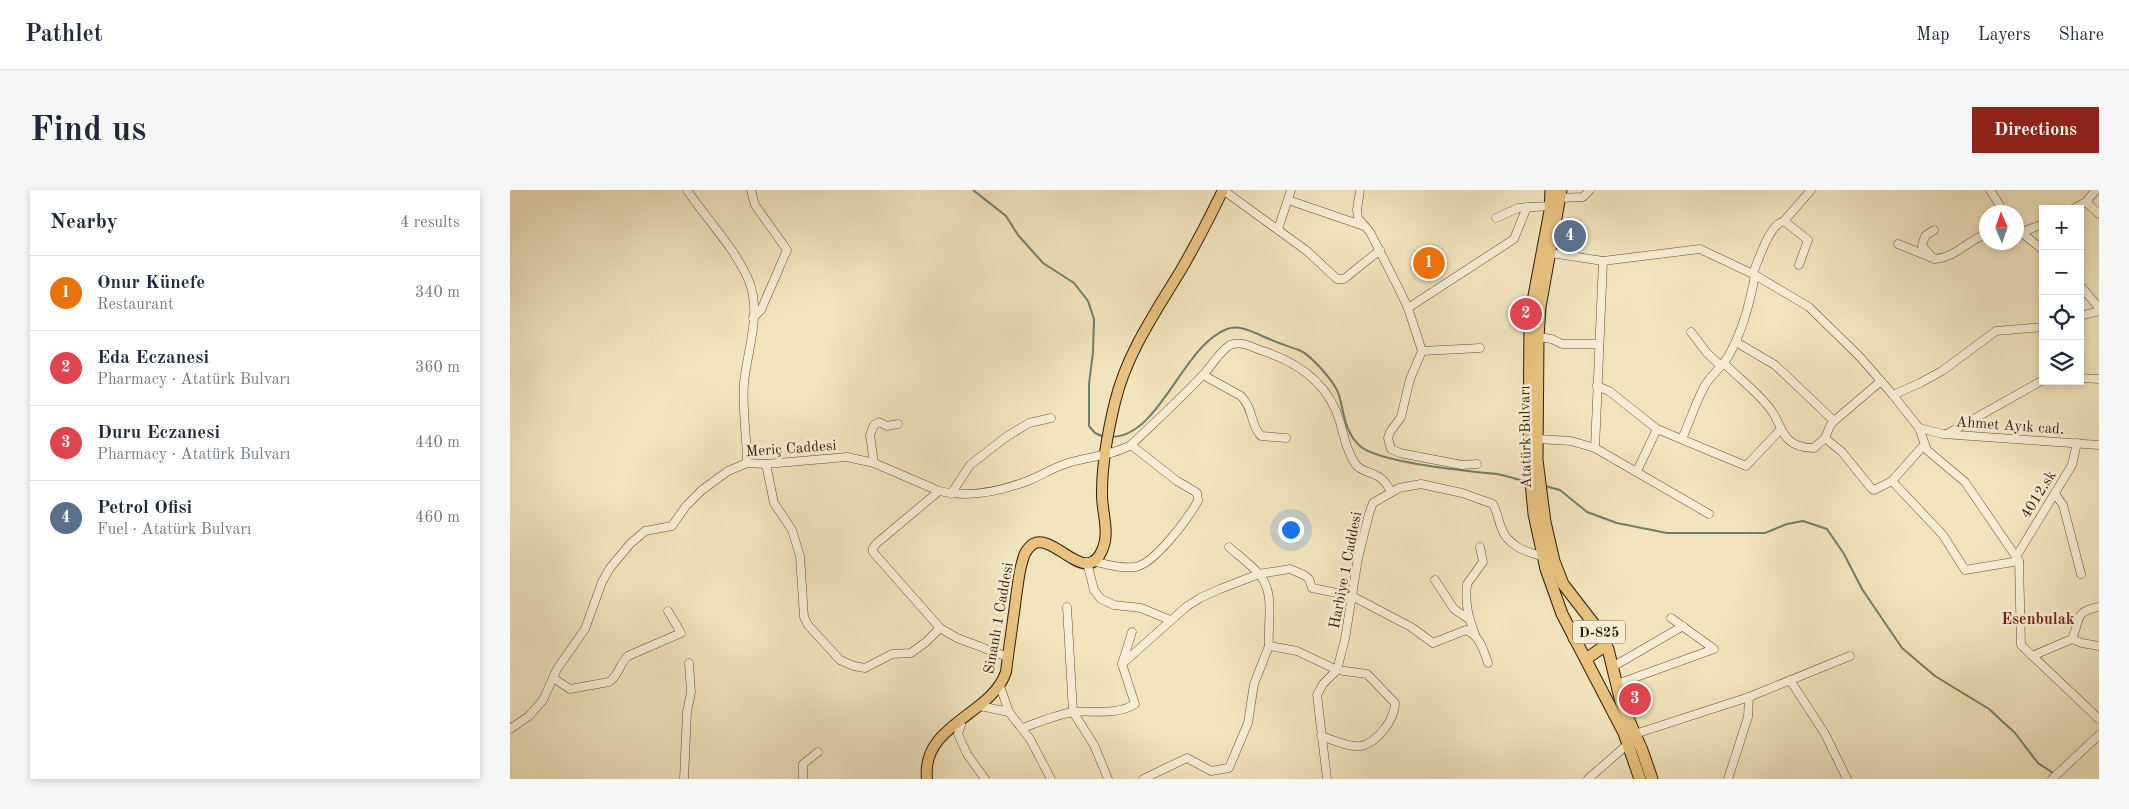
<!DOCTYPE html>
<html lang="en">
<head>
<meta charset="utf-8">
<style>
  :root { --surface:#fff; --page:#f6f6f7; --text:#1f2937; --muted:#747a83; --line:#e0e1e3; --accent:#8f2418 }
  body { margin:0; font-family:"Old Standard TT",serif; background:var(--page); color:var(--text) }
  .controls { position:absolute; right:15px; top:15px; display:grid; overflow:hidden; border-radius:0px; box-shadow:0 2px 8px #0003 }
  .controls button { width:45px; height:45px; display:grid; place-items:center; padding:0; border:0; border-bottom:1px solid var(--line); background:var(--surface); color:var(--text); font:25px sans-serif }
  .compass { position:absolute; left:1469px; top:15px; width:45px; height:45px; border-radius:50%; background:var(--surface); box-shadow:0 2px 8px #0003; rotate:358deg }
  .you { position:absolute; left:780px; top:339px; width:18px; height:18px; margin:-12px; border:4px solid #fff; border-radius:50%; background:#1a73e8; box-shadow:0 0 0 8px #1a73e833 }
  .badge { display:grid; place-items:center; width:32px; height:32px; border-radius:50%; background:var(--accent); color:#fff; font-size:16px; font-weight:700 }
  .pin { position:absolute; translate:-50% -50%; border:2px solid #fff; box-shadow:0 1px 5px #0006 }
  .list { margin:0; padding:0; list-style:none }
  h2 { display:flex; justify-content:space-between; align-items:center; height:65px; margin:0; padding:0 20px; font-size:21px }
  h2 small { font-size:16px; font-weight:400; color:var(--muted) }
  .list li { display:grid; grid-template-columns:32px 1fr auto; gap:15px; align-items:center; box-sizing:border-box; height:75px; padding:0 20px; border-top:1px solid var(--line) }
  .list b { display:block; font-size:19px; white-space:nowrap }
  .list p { margin:0; font-size:16px; white-space:nowrap; color:var(--muted) }
  .list em { font-size:16px; font-style:normal; color:var(--muted) }
  .icon { flex:none; width:28px; height:28px; fill:none; stroke:currentColor; stroke-width:2; stroke-linecap:round; stroke-linejoin:round }
  .map { position:relative; flex:none; width:1589px; height:589px; overflow:hidden; border-radius:0px }
  header { display:flex; align-items:center; gap:30px; box-sizing:border-box; height:70px; padding:0 25px; background:var(--surface); border-bottom:1px solid var(--line) }
  header strong { font-size:24px }
  nav { display:flex; gap:28px; margin-inline-start:auto; font-size:18px }
  .intro { display:flex; align-items:center; justify-content:space-between; box-sizing:border-box; height:120px; padding:0 30px }
  h1 { margin:0; font-size:35px }
  .button { padding:12px 22px; border-radius:0px; background:var(--accent); color:#fff; font-size:18px; font-weight:700 }
  main { display:flex; gap:30px; padding:0 30px }
  aside { flex:1; background:var(--surface); border-radius:0px; box-shadow:0 2px 8px #0003 }
  .map>svg:first-child { display:block }
  .lines { fill:none; stroke-linecap:round; stroke-linejoin:round }
  .stream { stroke:#707e69; stroke-width:2 }
  .minor-casing { stroke:#5e4e34; stroke-width:9 }
  .major-casing { stroke:#2d1c07; stroke-width:12 }
  .highway-casing { stroke:#2d1c07; stroke-width:13 }
  .minor { stroke:#f6edd4; stroke-width:8 }
  .major { stroke:#e8c27e; stroke-width:10 }
  .highway { stroke:#e8c27e; stroke-width:11 }
  .labels { text-anchor:middle; stroke-width:5; stroke-linejoin:round; paint-order:stroke }
  .shield { fill:#f6edd4; stroke:#695b44; stroke-width:1 }
  .shield-label { font-size:14px; font-weight:bold; fill:#2d1c07 }
  .street-label { font-size:15px; fill:#2d1c07; stroke:#f6edd4 }
  .neighbourhood-label { font-size:16px; font-weight:bold; fill:#7a1f14; stroke:#f6edd4 }
</style>
</head>
<body>
<header>
<strong>Pathlet</strong>
<nav><a>Map</a><a>Layers</a><a>Share</a></nav>
</header>
<div class="intro"><h1>Find us</h1><a class="button">Directions</a></div>
<main>
<aside>
<h2>Nearby<small>4 results</small></h2>
<ul class="list">
<li><span class="badge" style="background:#e8710a">1</span><div><b>Onur Künefe</b><p>Restaurant</p></div><em>340 m</em></li>
<li><span class="badge" style="background:#e0444e">2</span><div><b>Eda Eczanesi</b><p>Pharmacy · Atatürk Bulvarı</p></div><em>360 m</em></li>
<li><span class="badge" style="background:#e0444e">3</span><div><b>Duru Eczanesi</b><p>Pharmacy · Atatürk Bulvarı</p></div><em>440 m</em></li>
<li><span class="badge" style="background:#5c6f8a">4</span><div><b>Petrol Ofisi</b><p>Fuel · Atatürk Bulvarı</p></div><em>460 m</em></li>
</ul>
</aside>
<div class="map">
<svg width="1589" height="589" viewBox="0 0 1589 589">
  <rect width="100%" height="100%" fill="#f1e4bd"/>
  <filter id="stains"><feTurbulence type="fractalNoise" baseFrequency=".004" numOctaves="4"/><feColorMatrix values="0 0 0 0 .2 0 0 0 0 .09 0 0 0 0 .02 0 0 0 .5 -.17"/></filter>
  <radialGradient id="worn" r=".72"><stop offset=".6" stop-color="#630" stop-opacity="0"/><stop offset="1" stop-color="#630" stop-opacity=".3"/></radialGradient>
  <g class="lines">
    <!-- stream -->
    <g class="stream">
      <polyline points="463,0 496,26 508,45 533,73 564,93 578,111 584,129 583,162 579,194 579,236 585,243 594,247"/>
      <path d="M601,247C650,247 672,156 717,139C730,134 745,143 757,148C767,153 778,156 789,160C801,165 825,192 829,205C834,223 835,243 850,256C869,273 959,281 987,284C997,286 1007,289 1016,292"/>
      <polyline points="1035,296 1050,300 1077,322 1107,333 1157,343 1255,343 1277,334 1293,331 1317,339 1334,364 1352,399 1392,458 1425,486 1479,519 1505,543 1528,573 1543,583"/>
    </g>
    <defs>
      <g id="minor">
        <path d="M177,0C197,30 225,58 239,91C252,124 237,161 234,193C232,220 237,247 237,273"/>
        <polyline points="241,0 245,15 277,60 251,120 243,128"/>
        <polyline points="713,0 797,61 827,89 834,89 870,60"/>
        <polyline points="850,0 847,20 848,28 860,42 888,97 898,118 912,161 900,189 891,227 880,242 878,248 881,259 890,263 952,275 967,274"/>
        <polyline points="1480,0 1494,22"/>
        <polyline points="1050,8 1073,7 1080,0"/>
        <polyline points="778,10 854,36"/>
        <polyline points="1576,12 1589,24"/>
        <polyline points="1563,19 1576,12 1586,0"/>
        <polyline points="986,28 1008,18 1040,16"/>
        <polyline points="1274,31 1298,50 1289,75"/>
        <polyline points="1506,38 1533,60"/>
        <polyline points="768,39 781,0"/>
        <path d="M1424,40L1415,46L1412,56L1424,69C1445,68 1457,51 1476,44"/>
        <polyline points="1512,42 1533,34"/>
        <polyline points="1388,54 1420,67"/>
        <polyline points="1041,63 1093,71 1190,59 1245,85 1299,117 1350,167 1383,205 1409,238 1417,260 1455,292 1509,371 1511,455 1589,529"/>
        <path d="M1243,83C1249,69 1259,35 1274,31L1301,0"/>
        <polyline points="1570,95 1589,118"/>
        <polyline points="898,118 1004,49 1017,17"/>
        <polyline points="1570,126 1589,121"/>
        <polyline points="1181,142 1197,163 1211,176"/>
        <polyline points="1028,147 1042,149 1052,154 1089,154"/>
        <polyline points="1226,152 1265,175 1324,231"/>
        <polyline points="912,161 970,158"/>
        <path d="M1214,173C1229,189 1252,205 1263,223C1269,232 1271,243 1279,250C1286,257 1295,258 1304,258L1315,248L1320,236L1324,231L1371,191"/>
        <path d="M693,185L731,206C744,219 740,235 751,246L776,248"/>
        <polyline points="1570,188 1589,189"/>
        <polyline points="1087,196 1099,201 1147,239 1236,276 1271,239"/>
        <polyline points="1383,205 1410,193 1432,181 1486,141 1533,137"/>
        <polyline points="1409,238 1433,244 1589,255"/>
        <polyline points="1437,244 1533,190"/>
        <polyline points="1315,248 1332,262 1361,298 1364,300 1382,291 1414,255"/>
        <polyline points="1028,249 1061,251 1085,258 1199,324"/>
        <path d="M1172,249C1179,233 1185,215 1193,199C1199,186 1212,178 1219,165C1233,140 1240,113 1245,85"/>
        <polyline points="1085,258 1093,71"/>
        <polyline points="364,273 360,245 364,235 369,232 377,236 388,234"/>
        <polyline points="256,274 264,313 282,340 290,366 294,427 298,435 330,470 344,476 355,478 382,464 401,463 416,452 430,438"/>
        <polyline points="1127,281 1147,239"/>
        <polyline points="1382,291 1433,345 1455,380 1509,371"/>
        <polyline points="429,301 367,353 363,358 363,362 430,438 447,448 498,467"/>
        <polyline points="441,304 460,275 496,247 519,233 541,228"/>
        <polyline points="1545,304 1553,315 1571,384"/>
        <path d="M719,357C729,366 740,374 749,384C766,403 757,433 759,456L787,461L827,480L857,484L885,513C885,521 880,532 875,538C853,567 839,555 811,546"/>
        <polyline points="1506,367 1562,275 1567,253"/>
        <path d="M582,371C595,374 611,379 625,377C645,374 678,328 688,311L687,303L684,301L667,291L621,255"/>
        <polyline points="577,372 584,400 591,409 604,415 631,418 660,430"/>
        <polyline points="925,390 944,419 960,430"/>
        <polyline points="557,417 563,522 584,555 598,589"/>
        <path d="M965,444C958,427 955,413 957,394L973,372L970,357"/>
        <polyline points="1562,449 1572,453 1589,456"/>
        <path d="M1522,466L1562,449C1571,429 1563,422 1589,417"/>
        <polyline points="612,474 622,442"/>
        <polyline points="1104,476 1173,436"/>
        <path d="M43,488L60,499L99,492C109,486 109,474 118,466L171,443L158,421"/>
        <polyline points="1280,490 1315,544 1337,589"/>
        <polyline points="1107,494 1204,459 1161,428"/>
        <polyline points="470,516 499,522 490,496"/>
        <polyline points="499,522 520,549 541,589"/>
        <polyline points="449,530 451,535 448,544 457,564 475,589"/>
        <path d="M513,538C529,532 546,525 563,522C583,520 606,526 625,514L612,474L676,417L690,408L710,399L749,384L780,379L794,385L799,389L802,398L842,406L901,437L923,453L956,440C970,446 973,459 978,473"/>
        <path d="M0,539L19,526L33,510L47,479L75,439L92,392L100,378L120,354L135,341L162,336L176,316L192,300L218,281L237,273L256,274L337,267L364,273L429,301C458,308 492,301 520,290C532,285 543,278 555,274C576,267 601,266 621,255C645,232 669,210 692,186C701,177 709,162 720,155C731,150 743,158 753,161C790,173 819,194 830,232C834,247 837,262 846,275C852,282 862,282 869,287C875,290 877,296 881,301"/>
        <polyline points="1125,544 1239,507 1340,466"/>
        <polyline points="174,589 177,522 181,502 179,473"/>
        <polyline points="293,589 293,574 308,562"/>
        <polyline points="633,589 677,568 701,581 719,578 738,533 744,494 759,456"/>
        <path d="M817,589L807,505L813,494L827,480L835,449L848,368L859,324L863,313L889,298L911,294L952,303L983,314C987,321 988,329 991,337C997,355 1015,362 1032,366"/>
        <polyline points="1078,589 1118,554"/>
        <polyline points="1218,589 1238,527 1239,507"/>
        <polyline points="1542,589 1589,545"/>
      </g>
      <path id="major" d="M417,589C411,534 481,526 496,482C499,457 503,432 506,407C508,394 509,381 513,369C514,364 518,358 523,354C545,342 577,400 593,358C600,341 591,319 592,302C592,272 598,241 605,212C617,163 645,123 671,80C686,54 700,27 713,0"/>
      <g id="highway">
        <polyline points="1041,0 1040,21 1020,127 1019,271 1024,324 1036,379 1052,424 1114,543 1130,589"/>
        <polyline points="1051,0 1030,117 1028,147 1027,270 1035,332 1044,371 1053,394 1087,438 1098,459 1111,512 1132,560 1142,589"/>
        <polyline points="1064,448 1085,435"/>
        <polyline points="1076,469 1096,455"/>
      </g>
    </defs>
    <!-- minor casing -->
    <use href="#minor" class="minor-casing"/>
    <!-- major casing -->
    <use href="#major" class="major-casing"/>
    <!-- highway casing -->
    <use href="#highway" class="highway-casing"/>
    <!-- minor -->
    <use href="#minor" class="minor"/>
    <!-- major -->
    <use href="#major" class="major"/>
    <!-- highway -->
    <use href="#highway" class="highway"/>
  </g>
  <g class="labels">
    <!-- shield labels -->
    <rect class="shield" x="1063" y="430.5" width="52" height="23" rx="4"/>
    <g class="shield-label">
      <text x="1089" y="447">D-825</text>
    </g>
    <!-- street labels -->
    <g class="street-label">
      <text transform="translate(1500 235) rotate(4)" y="5">Ahmet Ayık cad.</text>
      <text transform="translate(1015 247) rotate(-91)" y="5">Atatürk Bulvarı</text>
      <text transform="translate(281 258) rotate(-4)" y="5">Meriç Caddesi</text>
      <text transform="translate(1528 304) rotate(-58)" y="5">4012.sk</text>
      <text transform="translate(835 380) rotate(-79)" y="5">Harbiye 1 Caddesi</text>
      <text transform="translate(488 428) rotate(-80)" y="5">Sinanlı 1 Caddesi</text>
    </g>
    <!-- neighbourhood labels -->
    <g class="neighbourhood-label">
      <text x="1528" y="434">Esenbulak</text>
    </g>
  </g>
  <rect width="100%" height="100%" filter="url(#stains)"/>
  <rect width="100%" height="100%" fill="url(#worn)"/>
</svg>
<div class="controls">
<button>+</button>
<button>−</button>
<button><svg class="icon" aria-label="locate" viewBox="0 0 24 24"><circle cx="12" cy="12" r="6"/><path d="M12 2v4M12 18v4M2 12h4M18 12h4"/></svg></button>
<button><svg class="icon" aria-label="layers" viewBox="0 0 24 24"><path d="M12 4l9 5-9 5-9-5zM3 14l9 5 9-5"/></svg></button>
</div>
<svg class="compass" viewBox="-18 -18 36 36"><path d="M0-13l5 13h-10z" fill="#e53935"/><path d="M0 13l5-13h-10z" fill="#747a83"/></svg>
<div class="you"></div>
<div class="pin badge" style="left:919px;top:73px;background:#e8710a">1</div>
<div class="pin badge" style="left:1016px;top:124px;background:#e0444e">2</div>
<div class="pin badge" style="left:1125px;top:509px;background:#e0444e">3</div>
<div class="pin badge" style="left:1060px;top:46px;background:#5c6f8a">4</div>
</div>
</main>
</body>
</html>
